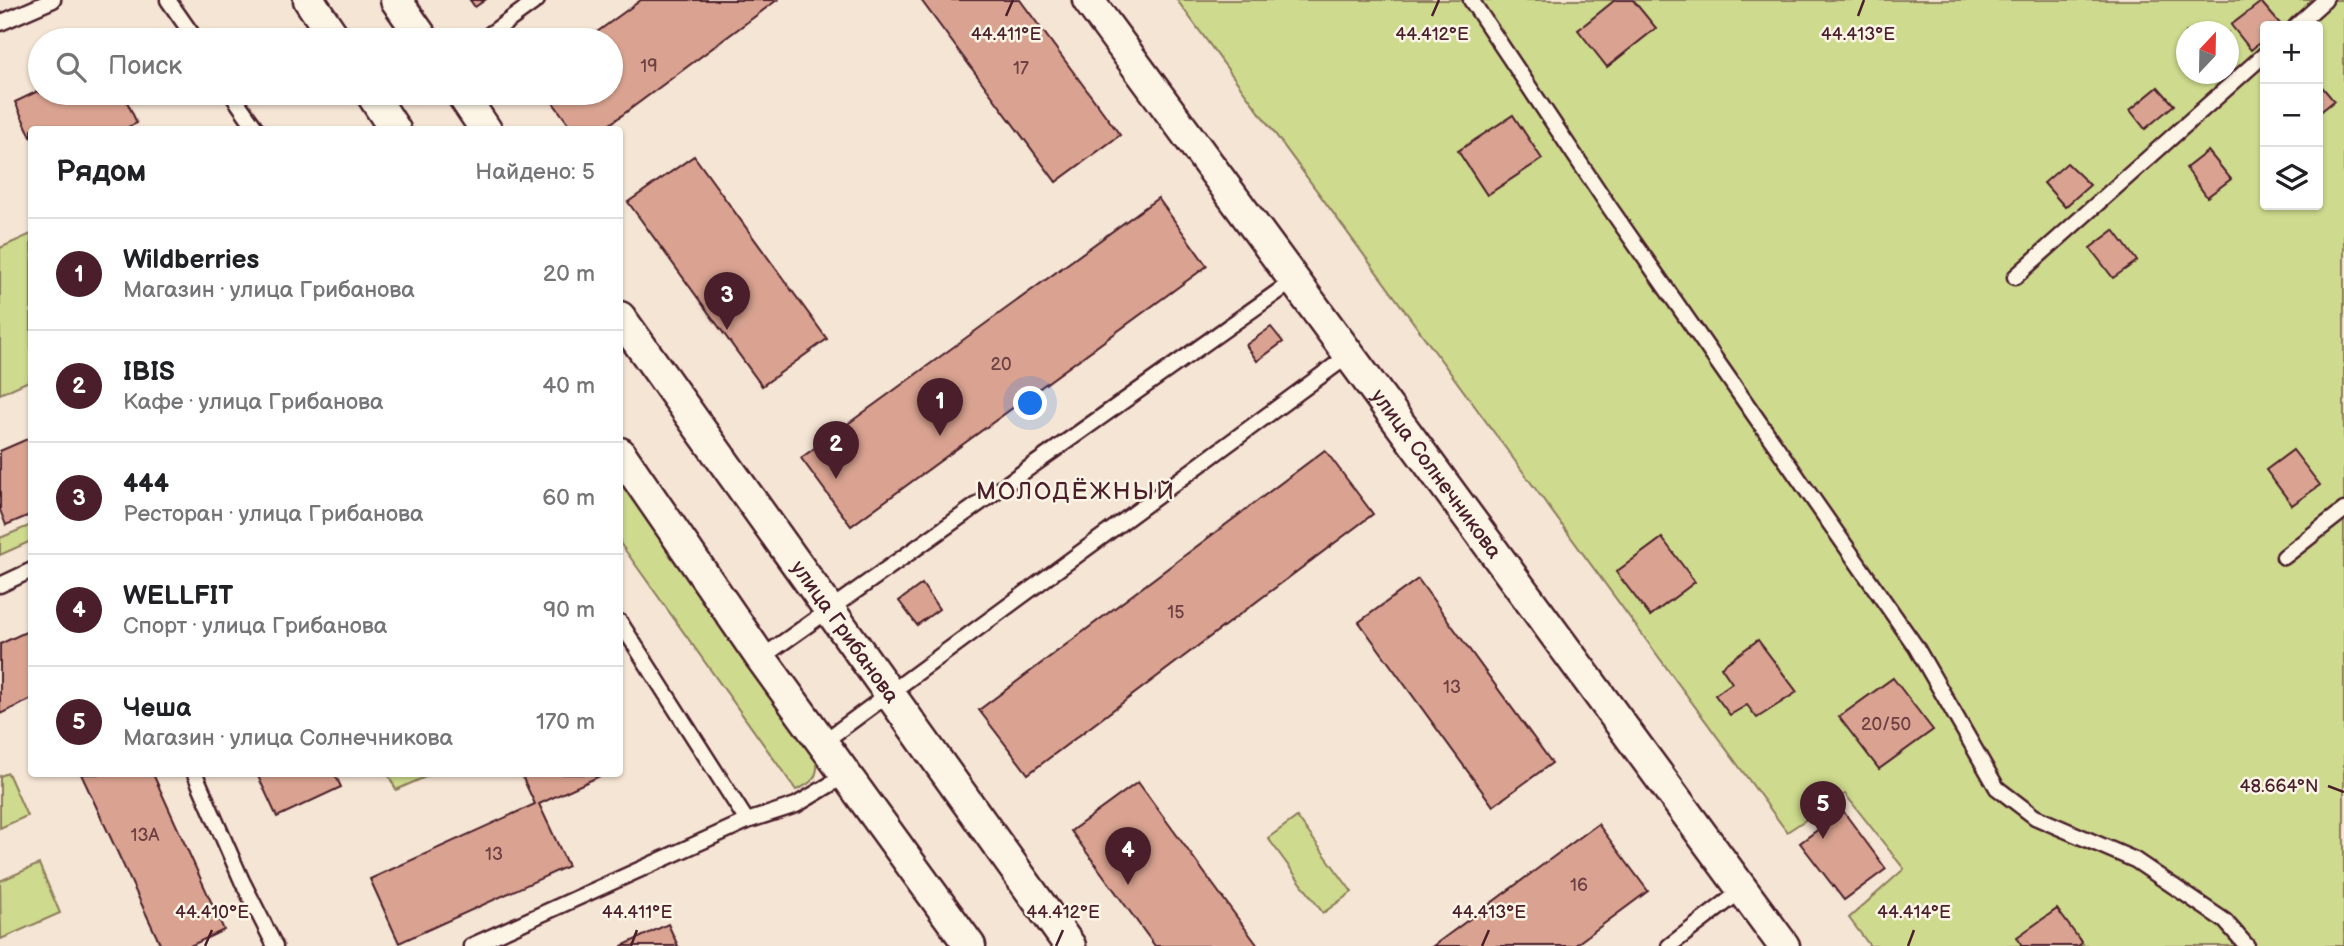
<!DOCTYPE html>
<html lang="ru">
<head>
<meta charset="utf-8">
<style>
  :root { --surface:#fff; --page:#f2f2f2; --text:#202124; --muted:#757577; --line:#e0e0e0; --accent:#4a1f2b }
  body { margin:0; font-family:"Balsamiq Sans",sans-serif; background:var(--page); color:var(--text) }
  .controls { position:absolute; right:21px; top:21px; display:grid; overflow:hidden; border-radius:7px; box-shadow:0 2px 5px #0004 }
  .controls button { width:63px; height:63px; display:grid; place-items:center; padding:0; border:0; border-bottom:2px solid var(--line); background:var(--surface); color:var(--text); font:35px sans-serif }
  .compass { position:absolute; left:2176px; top:21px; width:63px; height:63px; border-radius:50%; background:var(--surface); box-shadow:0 2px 5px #0004; rotate:22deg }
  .you { position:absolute; left:1031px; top:404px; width:24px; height:24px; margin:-18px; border:5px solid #fff; border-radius:50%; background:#1a73e8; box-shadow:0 0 0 10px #1a73e833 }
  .badge { display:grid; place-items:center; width:46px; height:46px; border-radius:50%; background:var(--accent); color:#fff; font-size:23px; font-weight:700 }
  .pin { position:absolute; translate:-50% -58px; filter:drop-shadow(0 2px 4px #0008) }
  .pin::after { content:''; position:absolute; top:37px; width:24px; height:21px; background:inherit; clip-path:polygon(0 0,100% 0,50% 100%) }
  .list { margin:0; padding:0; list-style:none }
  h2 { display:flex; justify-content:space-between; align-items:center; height:91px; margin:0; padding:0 28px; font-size:30px }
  h2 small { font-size:23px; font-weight:400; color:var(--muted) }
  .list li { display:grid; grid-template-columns:46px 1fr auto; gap:21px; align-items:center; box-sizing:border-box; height:112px; padding:0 28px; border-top:2px solid var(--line) }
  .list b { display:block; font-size:26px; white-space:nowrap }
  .list p { margin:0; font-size:23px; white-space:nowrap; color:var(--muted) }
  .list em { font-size:23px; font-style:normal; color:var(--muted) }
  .icon { flex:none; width:38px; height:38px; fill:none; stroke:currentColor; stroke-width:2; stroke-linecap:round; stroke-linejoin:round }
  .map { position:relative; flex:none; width:2344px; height:946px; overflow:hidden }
  .search { position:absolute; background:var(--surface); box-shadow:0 2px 5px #0004; left:28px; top:28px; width:595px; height:77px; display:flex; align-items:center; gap:18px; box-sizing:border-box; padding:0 24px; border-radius:38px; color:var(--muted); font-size:26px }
  .panel { position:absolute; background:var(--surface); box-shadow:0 2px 5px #0004; left:28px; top:126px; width:595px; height:651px; border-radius:7px }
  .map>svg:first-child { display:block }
  .green { fill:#ceda8d; stroke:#8c7c5c; stroke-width:2; fill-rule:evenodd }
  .building { fill:#daa391; stroke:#4a1f2b; stroke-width:2 }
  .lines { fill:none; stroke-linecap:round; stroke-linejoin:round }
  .lane-casing { stroke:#4a1f2b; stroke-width:19 }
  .street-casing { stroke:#4a1f2b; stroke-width:35 }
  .lane { stroke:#fcf5e5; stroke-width:14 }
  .street { stroke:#fcf5e5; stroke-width:30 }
  .ticks { fill:none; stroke:#4a1f2b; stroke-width:2.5 }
  .labels { text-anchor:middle; stroke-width:5; stroke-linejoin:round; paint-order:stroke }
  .number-label { font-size:18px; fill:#6e4044 }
  .street-label { font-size:21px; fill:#4a1f2b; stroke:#fcf5e5 }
  .quarter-label { font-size:24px; letter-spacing:2px; fill:#4a1f2b; stroke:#fcf5e5 }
  .ticks-label { font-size:18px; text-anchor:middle; fill:#4a1f2b; stroke:#fcf5e5; stroke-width:5; stroke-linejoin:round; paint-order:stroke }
</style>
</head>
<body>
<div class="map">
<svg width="2344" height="946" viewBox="0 0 2344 946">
  <rect width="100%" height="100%" fill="#f5e5d4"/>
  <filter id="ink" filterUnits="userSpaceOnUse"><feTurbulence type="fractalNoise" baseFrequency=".0143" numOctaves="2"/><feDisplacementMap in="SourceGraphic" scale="14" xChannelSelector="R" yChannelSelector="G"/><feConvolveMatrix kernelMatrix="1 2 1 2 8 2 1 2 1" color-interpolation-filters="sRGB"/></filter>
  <g filter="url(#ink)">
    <!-- green -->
    <g class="green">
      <path d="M1177,0H2344V946H1870L1849,918L1904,869L1845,794L1787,832ZM2265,26H2318V205H2265ZM2186,32H2228V74H2186Z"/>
      <polygon points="31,234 31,380 0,394 0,248"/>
      <path d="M620,478L817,757C819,777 813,783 796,790L620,543Z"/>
      <polygon points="31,525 31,541 0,555 0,538"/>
      <polygon points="8,773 27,816 0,828 0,776"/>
      <polygon points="388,774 432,774 396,790"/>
      <polygon points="1297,817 1352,892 1323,913 1268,838"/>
      <polygon points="39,864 60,913 1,939 0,881"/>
    </g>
    <!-- building -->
    <g class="building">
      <polygon points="470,0 485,0 475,7"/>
      <polygon points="641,0 777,0 602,130 573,130 546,93 611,93 611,40 586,40"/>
      <polygon points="921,0 1020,0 1120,135 1056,182"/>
      <polygon points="1615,0 1633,0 1656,28 1607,67 1578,30"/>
      <polygon points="2261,2 2281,25 2265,26 2265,38 2251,50 2231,25"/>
      <polygon points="2318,82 2334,101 2318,114"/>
      <polygon points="2158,87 2174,105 2145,129 2130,110"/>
      <polygon points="40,90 40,93 123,93 137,123 122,130 32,130 32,139 15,102"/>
      <polygon points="1513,115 1542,159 1487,195 1458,151"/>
      <polygon points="2208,151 2231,179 2207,197 2186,168"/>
      <polygon points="694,156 827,339 762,386 628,202"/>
      <polygon points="2067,163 2090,185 2065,207 2044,183"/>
      <polygon points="1158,198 1207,266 851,526 801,458"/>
      <polygon points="2114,230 2137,261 2113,278 2090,248"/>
      <polygon points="1271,327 1283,342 1257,361 1246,345"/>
      <polygon points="32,437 32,514 6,525 0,510 0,451"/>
      <polygon points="1325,450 1373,514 1028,774 979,710"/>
      <polygon points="2293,450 2320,485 2292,505 2266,470"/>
      <polygon points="1662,538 1695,582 1650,616 1616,572"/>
      <polygon points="1418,579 1552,763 1493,806 1359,622"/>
      <polygon points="922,584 939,609 917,625 899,601"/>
      <polygon points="32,629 32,699 0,714 0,644"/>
      <polygon points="1758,640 1797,692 1757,718 1747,705 1730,715 1715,695 1732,683 1721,667"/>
      <polygon points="1893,678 1933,730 1879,769 1839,717"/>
      <polygon points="81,774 153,774 224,930 190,946 161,946"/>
      <polygon points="257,774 335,774 341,787 277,817"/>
      <polygon points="521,774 599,774 600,776 539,804 568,866 399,943 370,879 535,804"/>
      <polygon points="1138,782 1258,946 1155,946 1071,831"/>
      <polygon points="1843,811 1886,869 1844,900 1800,843"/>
      <polygon points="1598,824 1648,891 1574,946 1433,946"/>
      <polygon points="2057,909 2082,943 2078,946 2022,946 2017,937"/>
      <polygon points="668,924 678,946 621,946 622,946"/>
    </g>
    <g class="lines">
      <defs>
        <g id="lane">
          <polyline points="168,0 196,40"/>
          <polyline points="1471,0 1610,208 1916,647 1997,788 2035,817 2135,860 2225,921 2247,946"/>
          <polyline points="0,23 53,0"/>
          <polyline points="2296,26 2325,0"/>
          <polyline points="482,40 537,0"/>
          <polyline points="231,93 257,130"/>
          <polyline points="2015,277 2265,54"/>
          <polyline points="2284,557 2344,510"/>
          <polyline points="0,585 32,570"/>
          <polyline points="620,622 747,821"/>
          <polyline points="761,658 1293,281"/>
          <polyline points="822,743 1349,355"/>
          <polyline points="195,774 242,881 275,946"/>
          <polyline points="471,946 747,821 796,805 846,775"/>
          <polyline points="1669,946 1742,890"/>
        </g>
        <g id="street">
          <polyline points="309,0 336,40"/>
          <polyline points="396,0 424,40"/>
          <path id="s1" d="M1088,0L1784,946"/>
          <polyline points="371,93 395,130"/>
          <polyline points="461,93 486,130"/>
          <path id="s2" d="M620,317L1070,946"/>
          <polyline points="620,453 761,658 970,946"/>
        </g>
      </defs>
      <!-- lane casing -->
      <use href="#lane" class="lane-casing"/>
      <!-- street casing -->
      <use href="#street" class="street-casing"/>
      <!-- lane -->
      <use href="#lane" class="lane"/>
      <!-- street -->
      <use href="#street" class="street"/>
    </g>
  </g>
  <!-- ticks -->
  <path class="ticks" d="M1006,16L1013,0M1432,16L1439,0M1858,16L1864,0M2328,786L2344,792M205,946L212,930M631,946L637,930M1056,946L1063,930M1482,946L1489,930M1908,946L1914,930"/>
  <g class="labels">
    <!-- number labels -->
    <g class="number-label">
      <text x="649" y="72">19</text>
      <text x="1021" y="74">17</text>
      <text x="1001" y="370">20</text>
      <text x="1176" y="618">15</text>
      <text x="1452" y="693">13</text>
      <text x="1886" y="730">20/50</text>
      <text x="145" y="841">13А</text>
      <text x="494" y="860">13</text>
      <text x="1579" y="891">16</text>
    </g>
    <!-- street labels -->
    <g class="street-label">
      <text dy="7" stroke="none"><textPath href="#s1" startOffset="588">улица Солнечникова</textPath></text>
      <text dy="7" stroke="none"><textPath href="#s2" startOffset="387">улица Грибанова</textPath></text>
    </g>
    <!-- quarter labels -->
    <g class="quarter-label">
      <text x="1076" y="499">МОЛОДЁЖНЫЙ</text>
    </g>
  </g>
  <g class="ticks-label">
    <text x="1006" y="40">44.411°E</text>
    <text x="1432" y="40">44.412°E</text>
    <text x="1858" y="40">44.413°E</text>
    <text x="2279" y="792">48.664°N</text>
    <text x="212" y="918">44.410°E</text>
    <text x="637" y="918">44.411°E</text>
    <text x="1063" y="918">44.412°E</text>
    <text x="1489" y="918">44.413°E</text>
    <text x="1914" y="918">44.414°E</text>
  </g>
</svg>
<div class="controls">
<button>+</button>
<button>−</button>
<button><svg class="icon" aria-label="layers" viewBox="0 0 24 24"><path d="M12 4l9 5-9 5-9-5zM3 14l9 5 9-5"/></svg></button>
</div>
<svg class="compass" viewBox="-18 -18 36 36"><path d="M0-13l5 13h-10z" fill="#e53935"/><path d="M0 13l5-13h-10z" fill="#757577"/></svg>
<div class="you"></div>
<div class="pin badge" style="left:940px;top:436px">1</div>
<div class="pin badge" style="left:836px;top:479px">2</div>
<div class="pin badge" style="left:727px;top:330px">3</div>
<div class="pin badge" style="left:1128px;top:885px">4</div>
<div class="pin badge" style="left:1823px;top:839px">5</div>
<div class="search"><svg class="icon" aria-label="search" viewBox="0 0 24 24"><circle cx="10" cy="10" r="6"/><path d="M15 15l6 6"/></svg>Поиск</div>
<section class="panel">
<h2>Рядом<small>Найдено: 5</small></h2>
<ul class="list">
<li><span class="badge">1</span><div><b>Wildberries</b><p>Магазин · улица Грибанова</p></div><em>20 m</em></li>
<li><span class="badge">2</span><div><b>IBIS</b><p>Кафе · улица Грибанова</p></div><em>40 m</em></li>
<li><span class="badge">3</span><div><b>444</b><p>Ресторан · улица Грибанова</p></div><em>60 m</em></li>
<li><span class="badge">4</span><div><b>WELLFIT</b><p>Спорт · улица Грибанова</p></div><em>90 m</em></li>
<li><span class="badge">5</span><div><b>Чеша</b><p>Магазин · улица Солнечникова</p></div><em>170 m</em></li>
</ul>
</section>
</div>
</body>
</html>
